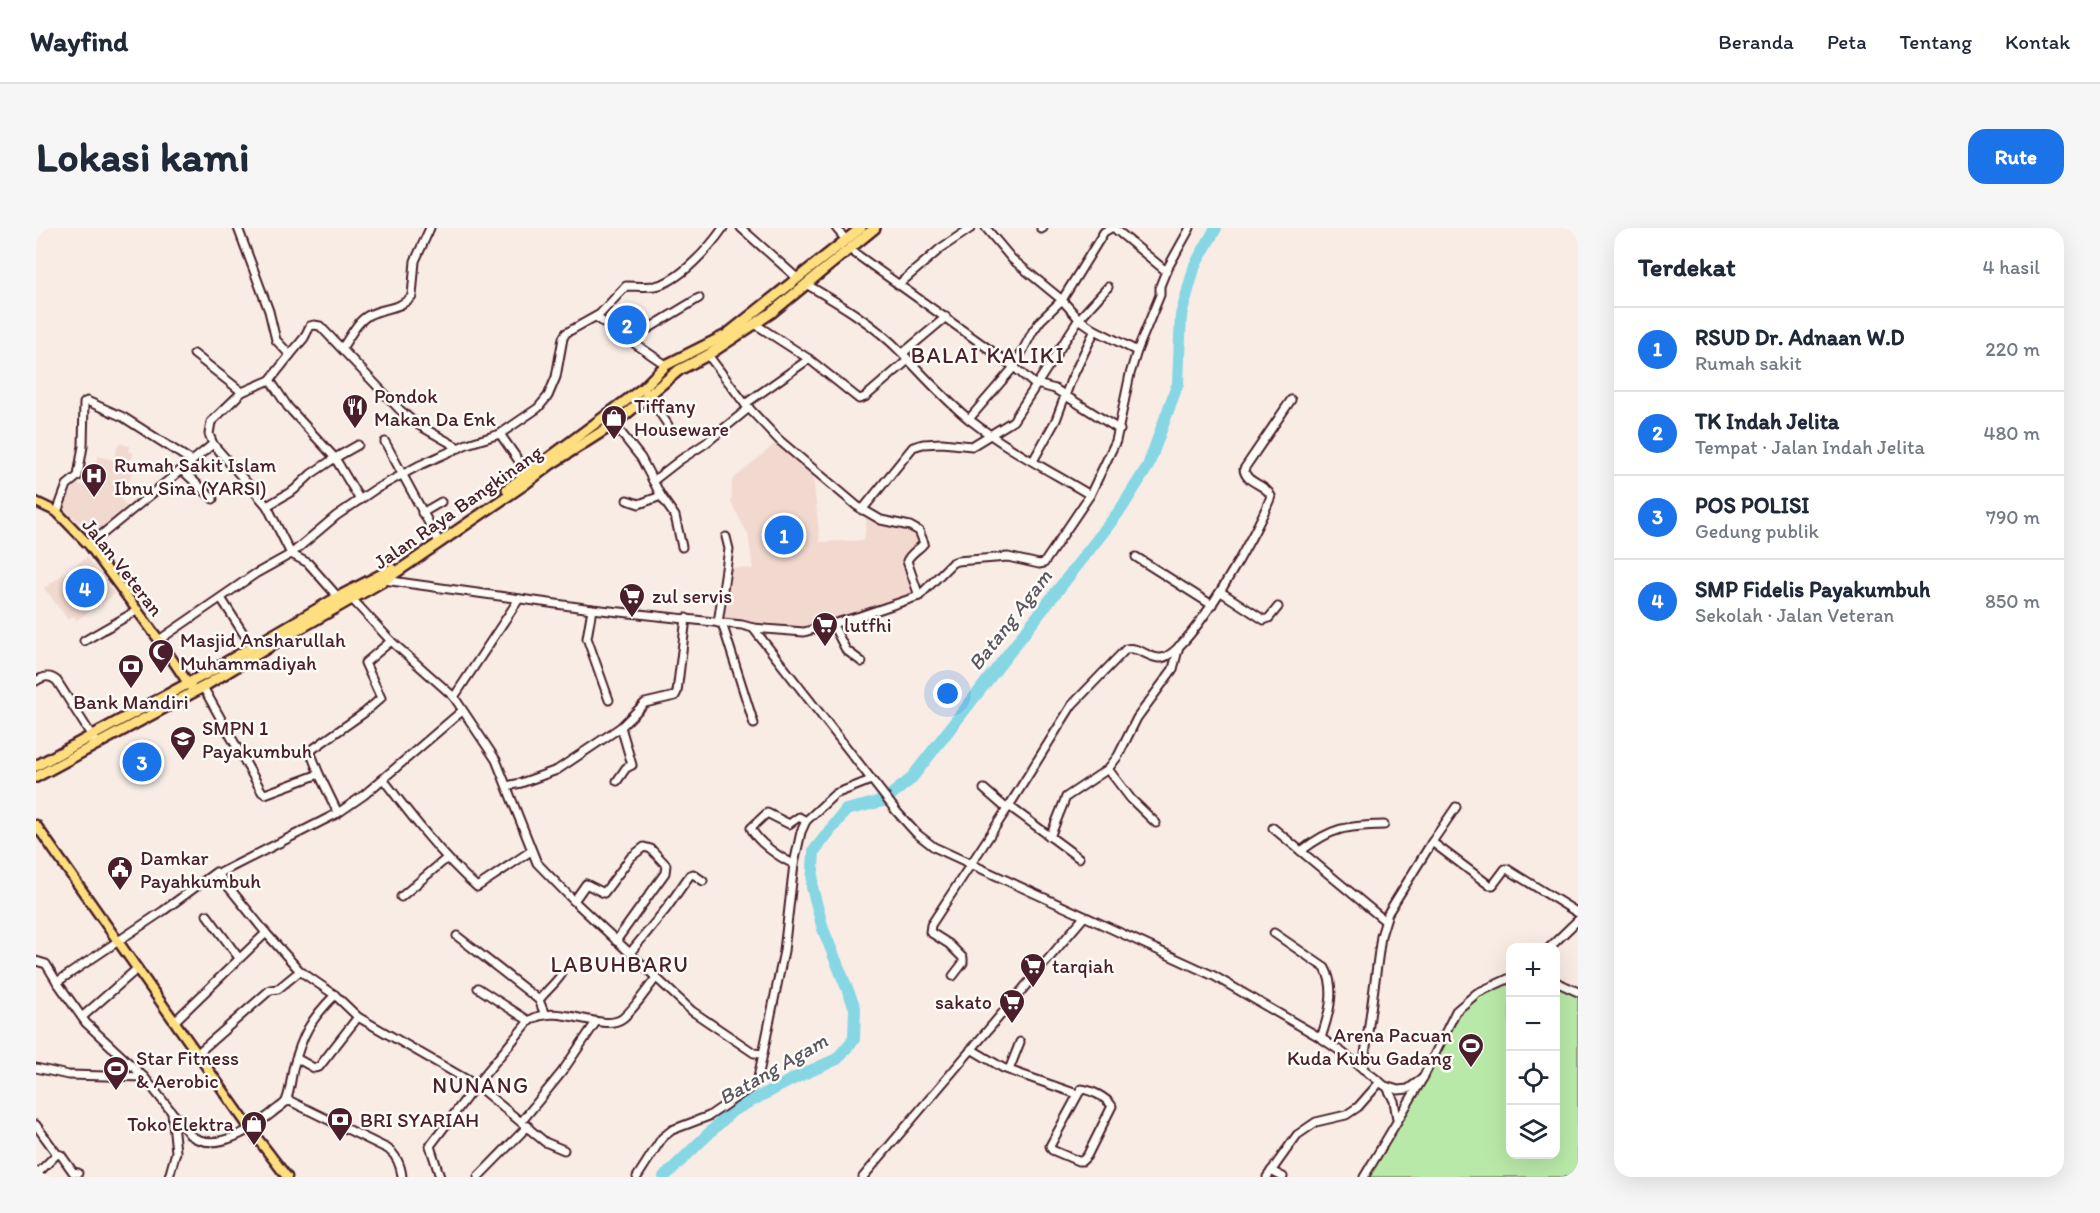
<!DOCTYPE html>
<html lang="id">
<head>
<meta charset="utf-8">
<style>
  :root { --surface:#fff; --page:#f6f6f7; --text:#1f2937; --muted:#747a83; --line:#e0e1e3; --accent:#1a73e8 }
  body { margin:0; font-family:Itim,sans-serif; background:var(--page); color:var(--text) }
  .controls { position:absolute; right:18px; bottom:18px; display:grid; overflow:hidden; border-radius:12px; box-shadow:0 6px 24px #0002 }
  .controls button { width:54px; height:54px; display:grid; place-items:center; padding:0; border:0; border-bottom:2px solid var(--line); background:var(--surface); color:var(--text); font:30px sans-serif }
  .you { position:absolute; left:912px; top:466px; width:21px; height:21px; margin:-15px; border:4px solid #fff; border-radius:50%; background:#1a73e8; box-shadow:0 0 0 9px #1a73e833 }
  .badge { display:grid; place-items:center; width:39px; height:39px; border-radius:50%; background:var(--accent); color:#fff; font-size:20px; font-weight:700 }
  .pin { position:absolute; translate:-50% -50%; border:3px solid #fff; box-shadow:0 2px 6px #0006 }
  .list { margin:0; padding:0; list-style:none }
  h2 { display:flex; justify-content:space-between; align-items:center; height:78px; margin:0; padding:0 24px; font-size:26px }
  h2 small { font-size:20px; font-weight:400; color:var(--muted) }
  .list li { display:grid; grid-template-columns:39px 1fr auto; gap:18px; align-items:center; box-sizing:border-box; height:84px; padding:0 24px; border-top:2px solid var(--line) }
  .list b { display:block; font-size:22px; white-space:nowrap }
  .list p { margin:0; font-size:20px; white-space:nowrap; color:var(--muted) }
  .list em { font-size:20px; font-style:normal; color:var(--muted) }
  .icon { flex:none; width:33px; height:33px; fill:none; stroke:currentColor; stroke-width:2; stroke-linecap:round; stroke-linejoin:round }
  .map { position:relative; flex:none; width:1542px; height:949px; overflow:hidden; border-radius:18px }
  header { display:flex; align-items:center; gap:36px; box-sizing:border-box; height:84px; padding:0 30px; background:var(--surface); border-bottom:2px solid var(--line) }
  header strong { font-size:28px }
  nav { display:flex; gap:33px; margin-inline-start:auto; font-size:21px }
  .intro { display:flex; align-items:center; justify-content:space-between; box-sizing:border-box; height:144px; padding:0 36px }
  h1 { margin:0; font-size:42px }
  .button { padding:15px 27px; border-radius:18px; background:var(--accent); color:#fff; font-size:21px; font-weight:700 }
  main { display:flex; gap:36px; padding:0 36px }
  aside { flex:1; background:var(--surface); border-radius:18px; box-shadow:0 6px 24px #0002 }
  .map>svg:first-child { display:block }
  .built { fill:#f2d9d0 }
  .grass { fill:#b9e9a8; stroke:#82846a; stroke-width:1.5 }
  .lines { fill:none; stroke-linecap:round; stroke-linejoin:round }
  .river { stroke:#87d6e4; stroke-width:12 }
  .minor-casing { stroke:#4a1f2b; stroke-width:11 }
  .major-casing { stroke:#4a1f2b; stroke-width:13 }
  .highway-casing { stroke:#4a1f2b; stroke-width:14 }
  .minor { stroke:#fdfcf7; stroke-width:7 }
  .major { stroke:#fddf80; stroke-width:8 }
  .highway { stroke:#fddf80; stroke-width:9 }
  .labels { text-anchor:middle; stroke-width:5; stroke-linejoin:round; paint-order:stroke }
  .poi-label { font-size:20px; fill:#4a1f2b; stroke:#fdfcf7; text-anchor:start }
  .street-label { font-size:20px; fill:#4a1f2b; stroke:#fdfcf7 }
  .water-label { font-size:21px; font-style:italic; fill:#5c5662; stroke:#fdfcf7 }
  .quarter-label { font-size:22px; letter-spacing:1.5px; fill:#4a1f2b; stroke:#fdfcf7 }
</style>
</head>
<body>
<header>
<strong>Wayfind</strong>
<nav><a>Beranda</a><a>Peta</a><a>Tentang</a><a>Kontak</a></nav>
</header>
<div class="intro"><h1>Lokasi kami</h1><a class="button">Rute</a></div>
<main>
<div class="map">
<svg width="1542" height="949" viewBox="0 0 1542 949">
  <rect width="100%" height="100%" fill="#f8ece5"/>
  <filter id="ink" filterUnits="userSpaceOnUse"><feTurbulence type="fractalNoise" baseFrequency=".0167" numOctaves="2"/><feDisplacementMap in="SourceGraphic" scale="12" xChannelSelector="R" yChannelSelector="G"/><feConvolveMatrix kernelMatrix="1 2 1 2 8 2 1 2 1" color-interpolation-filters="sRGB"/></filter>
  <g filter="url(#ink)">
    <!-- built -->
    <g class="built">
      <polygon points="741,214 777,247 784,314 828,312 831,288 837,293 874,301 884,308 883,317 870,327 869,335 881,368 754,402 688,392 695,339 717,341 712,306 695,275 696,252"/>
      <polygon points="83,215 94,218 92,223 98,225 91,240 98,242 85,271 92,280 58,308 27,280 40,255 52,259 62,228 77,232"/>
      <polygon points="51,329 79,366 41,392 38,388 32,392 8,360"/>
    </g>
    <!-- grass -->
    <polygon class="grass" points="1474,753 1474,926 1520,926 1520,757 1542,768 1542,945 1540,949 1333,949 1389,851 1414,801 1424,784 1449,764"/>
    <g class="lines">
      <!-- river -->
      <polyline class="river" points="628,949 696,883 763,848 801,831 818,811 819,780 787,701 776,659 778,623 810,582 847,573 874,552 1085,281 1112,238 1142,155 1145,87 1159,37 1180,0"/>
      <defs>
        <g id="minor">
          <polyline points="202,0 233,83 240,112 254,127 234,152 206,164 175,194 173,206 177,216 231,278 255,326 272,335 302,369"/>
          <polyline points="705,0 761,50"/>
          <polyline points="800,0 810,12"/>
          <polyline points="950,0 976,31 1026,72 1043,91 1059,102 1101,123"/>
          <polyline points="1078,0 1130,43"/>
          <polyline points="1005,1 1007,0"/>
          <polyline points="813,21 978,139 997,155 1019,161 1084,202"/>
          <path d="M770,56C804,76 838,96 866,125C888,148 909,172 934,192C971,221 1014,243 1054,267"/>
          <polyline points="862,57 905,20 935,0"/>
          <polyline points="560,89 630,137"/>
          <polyline points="719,96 773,131 823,171 829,169 872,132"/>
          <polyline points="595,111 663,70"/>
          <path d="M306,120C314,109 321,93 333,87C348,79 364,82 376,68L379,33L394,0"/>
          <polyline points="867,125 910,89"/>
          <polyline points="158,126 206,164"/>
          <polyline points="254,127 268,110 274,98 278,97 284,98 365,183 379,195 423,220"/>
          <path d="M672,127L709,176L743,212L821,278L845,292L874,298L883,303L888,315C883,322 875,324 871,333L883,368"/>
          <polyline points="234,152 252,179 299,230 324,272"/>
          <polyline points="610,164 632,197"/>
          <polyline points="709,176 773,131"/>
          <polyline points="933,191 978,139 997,103 1005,92 1026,72 1068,4 1075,0"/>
          <polyline points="578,196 605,230 625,268 639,288 646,319"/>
          <polyline points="464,206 492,246"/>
          <polyline points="349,214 402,312"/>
          <polyline points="997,233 1020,192 1035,152 1059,102"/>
          <polyline points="146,242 177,271"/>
          <polyline points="617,253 644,232 670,215 713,180"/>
          <polyline points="591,272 603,276 625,268"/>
          <polyline points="231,278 258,262 275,246 299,230 322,217"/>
          <polyline points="826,282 877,219 887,216 906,215 936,218 977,193 1043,91 1072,59"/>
          <polyline points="21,284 31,257 42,248 47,218 48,175 51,173 87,189 156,233"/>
          <polyline points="386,285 405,274"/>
          <polyline points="53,317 177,216"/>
          <polyline points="1100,329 1176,377"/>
          <polyline points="348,352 556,381 706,397 717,400 861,584 880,605 898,619 1178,748 1285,810 1307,825 1349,858 1362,862 1372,861 1387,850"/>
          <polyline points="1185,364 1228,392 1233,390 1242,379"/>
          <polyline points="185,370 216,419"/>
          <polyline points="316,371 355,413 418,469 460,532 501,635 538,673 656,783 718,825 727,826"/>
          <polyline points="556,381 551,410 573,472"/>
          <polyline points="682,395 693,321 690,309"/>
          <polyline points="686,395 718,496"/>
          <polyline points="797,397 810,422 826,434"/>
          <polyline points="717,400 768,404 824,388 883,368 916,335 921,333 972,329 1003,336 1008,335 1054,267 1080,213 1094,146 1101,123 1124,67 1124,58 1130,43 1154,0"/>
          <path d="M123,412L219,346L255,326L300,288L338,262L382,238L431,216L464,206L502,180L512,168L520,149L527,110L530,105L564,86L590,58C599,58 610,59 619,58C643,54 674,19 687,0"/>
          <polyline points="48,413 102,382"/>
          <path d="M0,453C8,448 14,447 21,453L61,516"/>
          <polyline points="167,459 226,564 229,566 283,546 302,585"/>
          <polyline points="418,469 483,371"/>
          <polyline points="1072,541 1095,571 1120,595"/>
          <polyline points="283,546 274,523 328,485 345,470 329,435 355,413"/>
          <path d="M347,551C376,589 405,627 441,659L495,623"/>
          <polyline points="581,553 590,540 596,537 585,499"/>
          <polyline points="471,558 485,555 521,542 585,499 609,475 639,468 641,464 650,390"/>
          <polyline points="948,561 971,581"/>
          <polyline points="973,578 1043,630"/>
          <polyline points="1237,600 1348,692"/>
          <polyline points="1014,609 1030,569 1072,541 1082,528 1101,490 1137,441 1143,418"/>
          <polyline points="1396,614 1453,657 1457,657 1469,641 1471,641 1542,685"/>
          <path d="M1265,623C1296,599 1310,598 1348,597"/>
          <path d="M758,636C744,630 721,614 715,600L731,585L753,596L763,589L770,593"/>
          <polyline points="365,669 411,630"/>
          <polyline points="538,673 550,656 568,665 595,629 608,619 615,621 630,637 629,645 580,713"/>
          <polyline points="171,687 203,730"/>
          <path d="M230,705L264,743L299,767L322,789L440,857L493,793C521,773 567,806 587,790C600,779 610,762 620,750"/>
          <path d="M1238,705L1289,740C1301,762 1292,789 1285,810"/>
          <polyline points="421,708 503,772"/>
          <polyline points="1513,720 1542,692"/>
          <polyline points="594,725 630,681 654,647 657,646 667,653"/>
          <polyline points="0,733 10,736 21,754 127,683 180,644 182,646 302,585 328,567 426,483"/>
          <path d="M917,748L927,735V730L913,716L894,704L895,697L973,578L1036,477L1090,421C1103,418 1113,431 1125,430C1154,427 1225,297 1235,268C1230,256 1209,255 1208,241L1255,172"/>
          <polyline points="21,754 50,795 108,849"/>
          <polyline points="1520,754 1542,764"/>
          <polyline points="442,760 493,793"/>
          <path d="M509,787L503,772C510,763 518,757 525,747"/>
          <polyline points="46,789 102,740"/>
          <polyline points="139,793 230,705 182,646"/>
          <polyline points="935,821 967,840 1041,866"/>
          <polyline points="162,825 234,762 242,761 264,743"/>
          <polyline points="260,830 278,840 283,839 322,789"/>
          <path d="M0,840L32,847L108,849L154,907C180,926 216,901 236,885C240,881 248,877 250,873C254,864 255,851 257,841C266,807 274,792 299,767"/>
          <polyline points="1327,841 1345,708 1352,685 1396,614 1420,579"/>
          <polyline points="973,842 984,814"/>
          <polyline points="1351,859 1358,873 1361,891"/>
          <path d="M1045,861C1055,862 1070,869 1076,878L1051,928L1046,933H1042L1016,922L1014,918Z"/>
          <path d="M250,874L254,873L352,921C361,928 365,938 366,949"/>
          <polyline points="486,893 526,844 560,794"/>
          <polyline points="0,897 21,926 25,927 37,944 42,945"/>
          <polyline points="1235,943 1247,949"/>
          <polyline points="0,947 21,926"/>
          <polyline points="133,949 140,924 136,885"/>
          <polyline points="404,949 394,918 440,857 509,914 528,922"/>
          <polyline points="442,949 492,898"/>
          <polyline points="601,949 626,910 636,902 673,888 721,855 748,723 758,636 765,604 770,593 799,566 835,552"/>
          <polyline points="827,949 1048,689"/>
          <polyline points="1231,949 1261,907 1280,894 1310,887 1322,879 1344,854"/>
          <polyline points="1328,949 1387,850 1420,783 1441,765 1474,750"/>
          <polyline points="1541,949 1542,948"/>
        </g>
        <g id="major">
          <polyline points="0,274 21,284 53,317 123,412 156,461"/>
          <polyline points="0,597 215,902 251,949"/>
        </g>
        <g id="highway">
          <polyline points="471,261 607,160 630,137 690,107 825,0"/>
          <polyline points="0,538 175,443 302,369 356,341"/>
          <polyline points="0,549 167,459 256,405 349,352 489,256 515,236 578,196 643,142 672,127 735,85 839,0"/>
        </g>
      </defs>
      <!-- minor casing -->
      <use href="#minor" class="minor-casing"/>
      <!-- major casing -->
      <use href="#major" class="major-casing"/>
      <!-- highway casing -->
      <use href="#highway" class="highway-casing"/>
      <!-- minor -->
      <use href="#minor" class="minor"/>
      <!-- major -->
      <use href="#major" class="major"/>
      <!-- highway -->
      <use href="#highway" class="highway"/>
    </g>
  </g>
  <!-- icons -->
  <defs>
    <symbol id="restaurant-pin" viewBox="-11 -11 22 30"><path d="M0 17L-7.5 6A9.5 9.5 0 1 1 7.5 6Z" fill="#4a1f2b" stroke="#fdfcf7"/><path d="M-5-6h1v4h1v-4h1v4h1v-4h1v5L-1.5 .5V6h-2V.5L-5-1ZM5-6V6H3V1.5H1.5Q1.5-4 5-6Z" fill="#fff"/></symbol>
    <symbol id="shop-pin" viewBox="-11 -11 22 30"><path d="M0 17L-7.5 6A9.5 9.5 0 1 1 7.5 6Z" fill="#4a1f2b" stroke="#fdfcf7"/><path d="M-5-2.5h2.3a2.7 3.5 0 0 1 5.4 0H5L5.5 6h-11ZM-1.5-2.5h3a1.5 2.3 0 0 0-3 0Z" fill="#fff"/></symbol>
    <symbol id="hospital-pin" viewBox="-11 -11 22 30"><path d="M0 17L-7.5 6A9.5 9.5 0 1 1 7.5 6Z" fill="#4a1f2b" stroke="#fdfcf7"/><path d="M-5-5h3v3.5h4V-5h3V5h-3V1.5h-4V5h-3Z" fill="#fff"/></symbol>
    <symbol id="supermarket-pin" viewBox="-11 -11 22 30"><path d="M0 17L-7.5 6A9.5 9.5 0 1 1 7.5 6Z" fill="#4a1f2b" stroke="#fdfcf7"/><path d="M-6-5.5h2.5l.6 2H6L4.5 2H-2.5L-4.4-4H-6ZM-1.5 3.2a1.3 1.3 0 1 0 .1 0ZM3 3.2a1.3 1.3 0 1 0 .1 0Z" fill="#fff"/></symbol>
    <symbol id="mosque-pin" viewBox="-11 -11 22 30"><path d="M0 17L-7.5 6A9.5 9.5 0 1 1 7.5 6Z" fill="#4a1f2b" stroke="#fdfcf7"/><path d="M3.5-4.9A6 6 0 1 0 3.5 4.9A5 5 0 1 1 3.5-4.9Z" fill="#fff"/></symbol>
    <symbol id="bank-pin" viewBox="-11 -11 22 30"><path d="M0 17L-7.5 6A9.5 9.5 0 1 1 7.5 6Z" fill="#4a1f2b" stroke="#fdfcf7"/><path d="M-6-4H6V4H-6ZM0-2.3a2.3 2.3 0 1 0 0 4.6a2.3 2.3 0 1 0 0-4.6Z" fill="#fff"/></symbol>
    <symbol id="school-pin" viewBox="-11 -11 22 30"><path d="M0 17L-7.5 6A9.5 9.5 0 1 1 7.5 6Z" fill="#4a1f2b" stroke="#fdfcf7"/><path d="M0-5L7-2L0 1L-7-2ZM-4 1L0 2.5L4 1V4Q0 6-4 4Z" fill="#fff"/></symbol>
    <symbol id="civic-pin" viewBox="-11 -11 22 30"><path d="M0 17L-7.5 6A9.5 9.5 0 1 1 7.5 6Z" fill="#4a1f2b" stroke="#fdfcf7"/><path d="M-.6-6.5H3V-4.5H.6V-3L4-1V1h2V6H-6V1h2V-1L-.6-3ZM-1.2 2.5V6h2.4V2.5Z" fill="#fff"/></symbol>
    <symbol id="stadium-pin" viewBox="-11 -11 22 30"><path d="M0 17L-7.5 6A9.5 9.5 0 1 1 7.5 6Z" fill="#4a1f2b" stroke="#fdfcf7"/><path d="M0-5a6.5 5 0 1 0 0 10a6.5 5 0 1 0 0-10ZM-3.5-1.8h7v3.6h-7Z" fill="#fff"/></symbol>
  </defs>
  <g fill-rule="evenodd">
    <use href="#restaurant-pin" x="304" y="164" width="30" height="40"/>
    <use href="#shop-pin" x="563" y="175" width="30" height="40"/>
    <use href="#hospital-pin" x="43" y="233" width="30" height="40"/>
    <use href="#supermarket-pin" x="581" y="353" width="30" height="40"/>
    <use href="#supermarket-pin" x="774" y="382" width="30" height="40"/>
    <use href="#mosque-pin" x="110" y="409" width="30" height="40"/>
    <use href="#bank-pin" x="80" y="424" width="30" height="40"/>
    <use href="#school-pin" x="132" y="496" width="30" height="40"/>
    <use href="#civic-pin" x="69" y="626" width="30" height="40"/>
    <use href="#supermarket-pin" x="982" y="723" width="30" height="40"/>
    <use href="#supermarket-pin" x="961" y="759" width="30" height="40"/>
    <use href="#stadium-pin" x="1420" y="803" width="30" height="40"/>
    <use href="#stadium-pin" x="65" y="826" width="30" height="40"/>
    <use href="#bank-pin" x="289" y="877" width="30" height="40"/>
    <use href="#shop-pin" x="203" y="881" width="30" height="40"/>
  </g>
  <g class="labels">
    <!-- poi labels -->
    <g class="poi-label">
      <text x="338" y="175">Pondok<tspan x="338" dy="23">Makan Da Enk</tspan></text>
      <text x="598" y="185">Tiffany<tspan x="598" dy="23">Houseware</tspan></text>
      <text x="78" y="244">Rumah Sakit Islam<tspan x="78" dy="23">Ibnu Sina (YARSI)</tspan></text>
      <text x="616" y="375">zul servis</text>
      <text x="808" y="404">lutfhi</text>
      <text x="144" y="419">Masjid Ansharullah<tspan x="144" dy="23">Muhammadiyah</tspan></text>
      <text x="95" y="481" text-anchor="middle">Bank Mandiri</text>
      <text x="166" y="507">SMPN 1<tspan x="166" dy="23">Payakumbuh</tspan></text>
      <text x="104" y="637">Damkar<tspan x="104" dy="23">Payahkumbuh</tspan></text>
      <text x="1016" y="745">tarqiah</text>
      <text x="956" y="781" text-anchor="end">sakato</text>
      <text x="1416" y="814" text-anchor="end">Arena Pacuan<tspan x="1416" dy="23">Kuda Kubu Gadang</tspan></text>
      <text x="100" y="837">Star Fitness<tspan x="100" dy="23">&amp; Aerobic</tspan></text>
      <text x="324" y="899">BRI SYARIAH</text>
      <text x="198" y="903" text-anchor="end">Toko Elektra</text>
    </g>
    <!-- street labels -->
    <g class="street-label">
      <text transform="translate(422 279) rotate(-35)" y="7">Jalan Raya Bangkinang</text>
      <text transform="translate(87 339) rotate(52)" y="7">Jalan Veteran</text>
    </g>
    <!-- water labels -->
    <g class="water-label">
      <text transform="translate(974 392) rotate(-52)" y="7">Batang Agam</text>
      <text transform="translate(737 841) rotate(-30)" y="7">Batang Agam</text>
    </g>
    <!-- quarter labels -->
    <g class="quarter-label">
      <text x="952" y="135">BALAI KALIKI</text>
      <text x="584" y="744">LABUHBARU</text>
      <text x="445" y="865">NUNANG</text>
    </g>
  </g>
</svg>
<div class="controls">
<button>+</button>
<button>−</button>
<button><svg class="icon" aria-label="locate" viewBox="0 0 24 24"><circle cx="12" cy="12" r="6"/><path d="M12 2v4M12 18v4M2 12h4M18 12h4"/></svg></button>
<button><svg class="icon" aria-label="layers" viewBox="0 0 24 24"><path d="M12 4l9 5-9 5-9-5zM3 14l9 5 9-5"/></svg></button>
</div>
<div class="you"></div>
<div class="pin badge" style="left:748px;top:307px">1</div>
<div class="pin badge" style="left:591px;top:97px">2</div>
<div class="pin badge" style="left:106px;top:534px">3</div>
<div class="pin badge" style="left:49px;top:360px">4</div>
</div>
<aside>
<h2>Terdekat<small>4 hasil</small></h2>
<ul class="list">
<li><span class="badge">1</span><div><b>RSUD Dr. Adnaan W.D</b><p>Rumah sakit</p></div><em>220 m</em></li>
<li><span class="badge">2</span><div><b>TK Indah Jelita</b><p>Tempat · Jalan Indah Jelita</p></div><em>480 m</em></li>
<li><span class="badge">3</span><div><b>POS POLISI</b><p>Gedung publik</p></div><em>790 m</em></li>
<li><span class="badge">4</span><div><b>SMP Fidelis Payakumbuh</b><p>Sekolah · Jalan Veteran</p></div><em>850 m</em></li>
</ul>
</aside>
</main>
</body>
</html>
